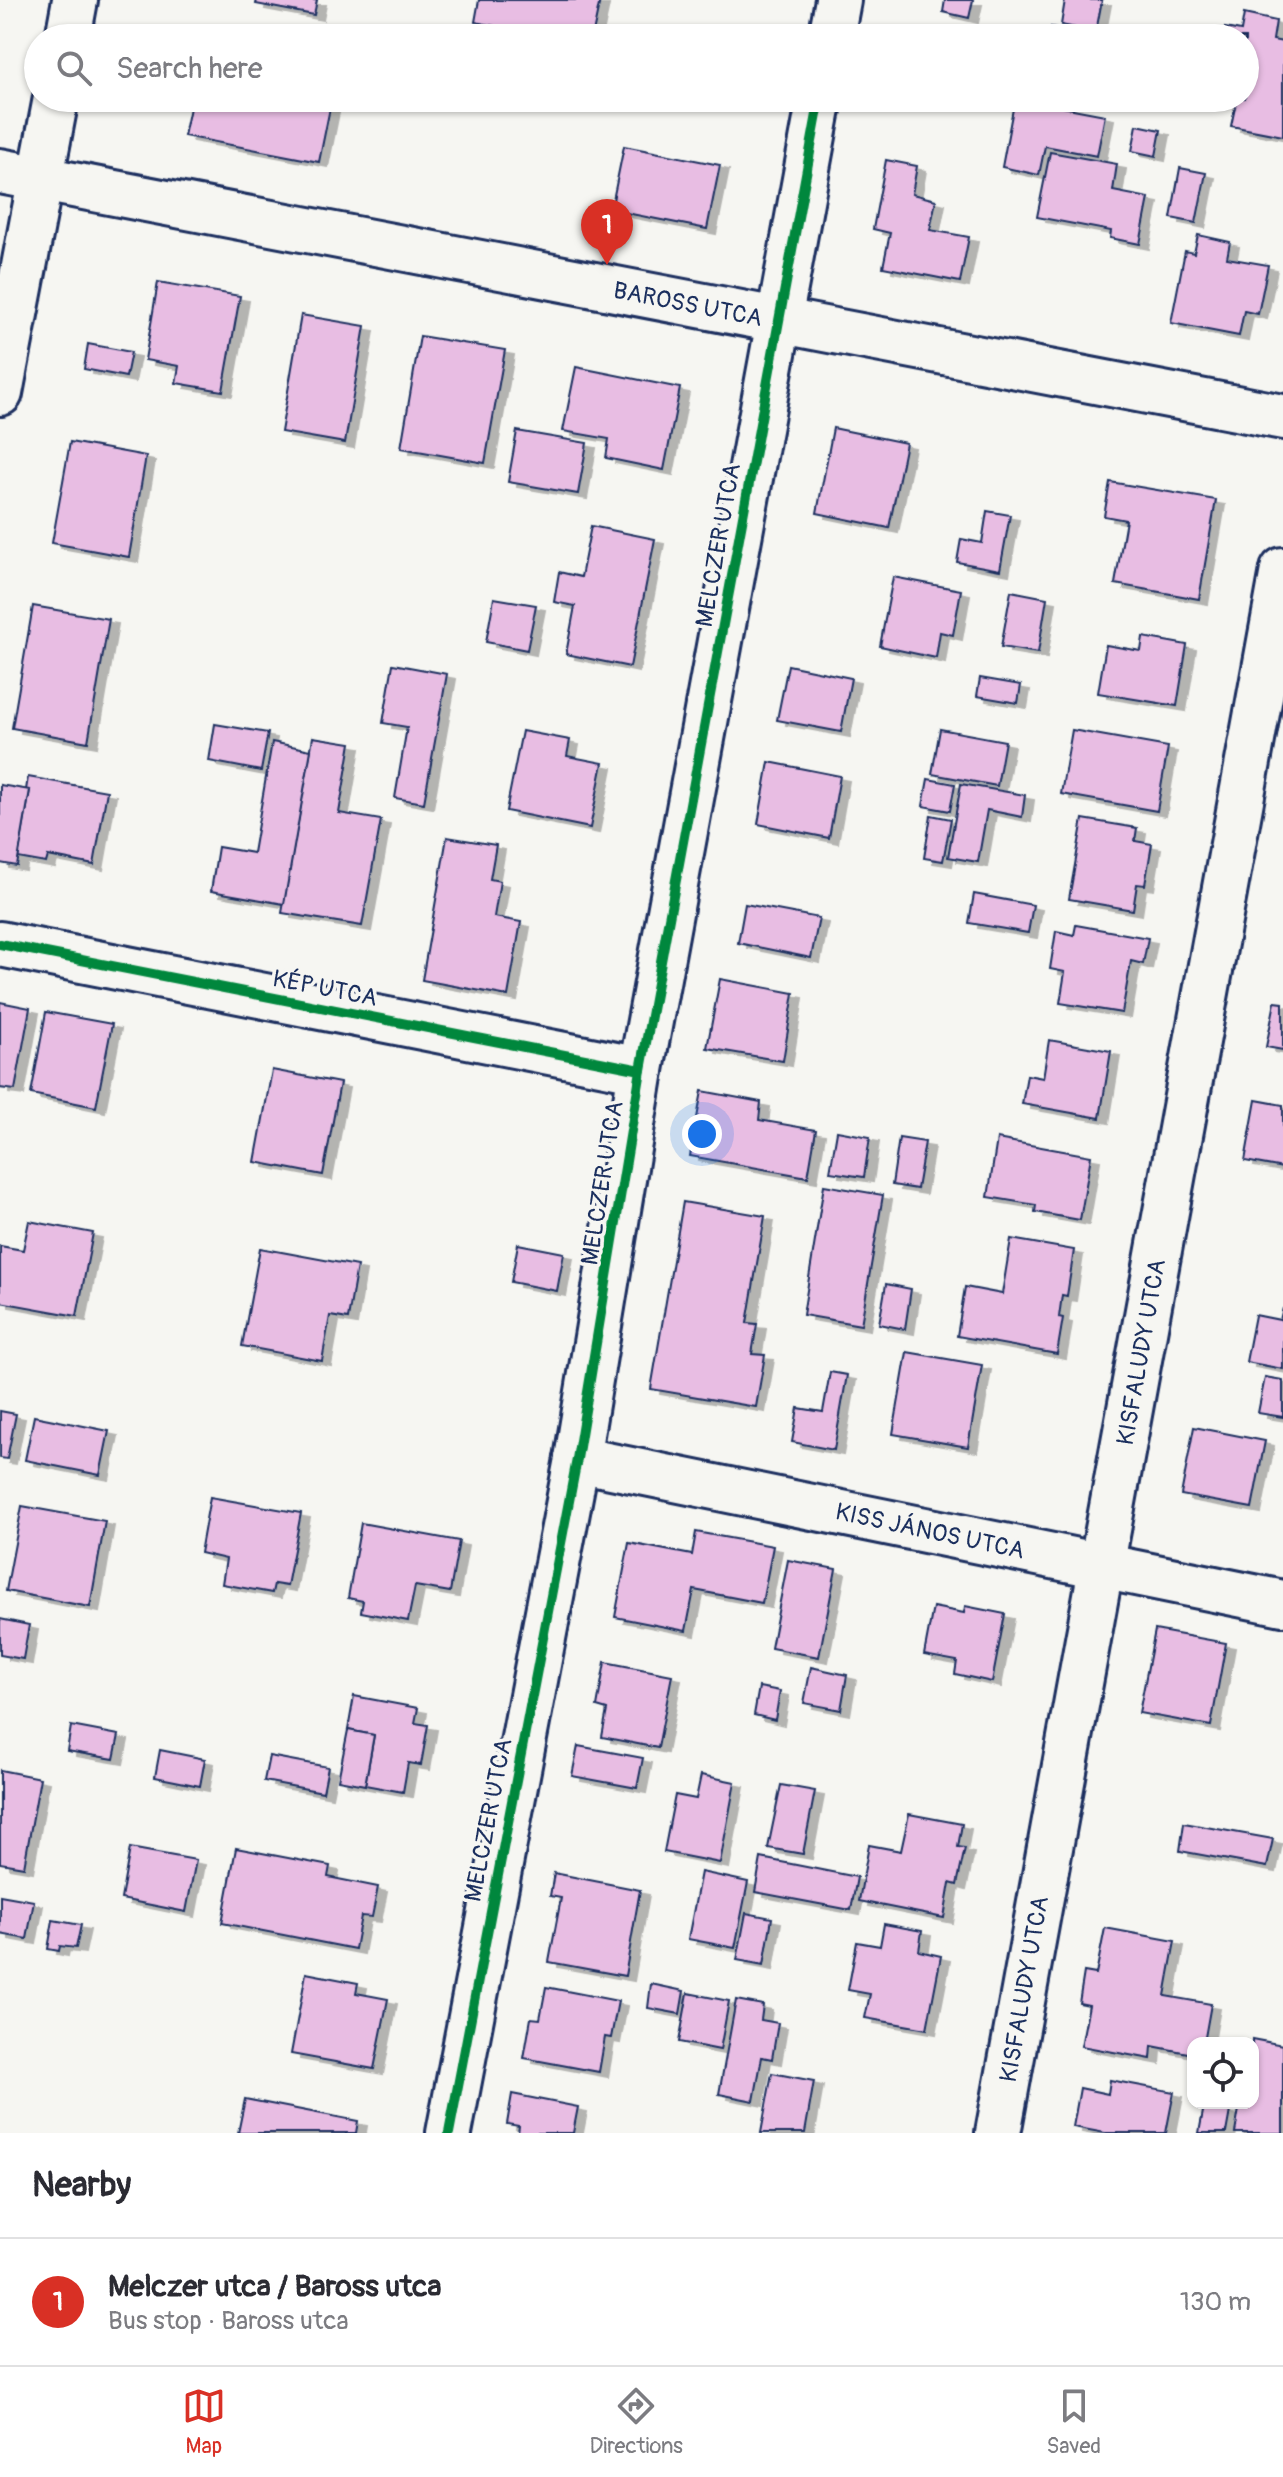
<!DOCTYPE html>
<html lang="en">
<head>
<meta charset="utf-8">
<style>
  :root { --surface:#fff; --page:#f7f7f7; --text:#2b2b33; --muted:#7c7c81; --line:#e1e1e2; --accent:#d93025 }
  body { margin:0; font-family:Pangolin,sans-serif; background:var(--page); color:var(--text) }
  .controls { position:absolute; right:24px; bottom:24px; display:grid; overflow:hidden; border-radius:16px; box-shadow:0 2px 6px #0004 }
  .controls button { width:72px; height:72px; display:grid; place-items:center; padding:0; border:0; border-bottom:2px solid var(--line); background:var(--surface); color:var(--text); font:40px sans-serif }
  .you { position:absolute; left:702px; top:1134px; width:28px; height:28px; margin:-20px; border:6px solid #fff; border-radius:50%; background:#1a73e8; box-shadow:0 0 0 12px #1a73e833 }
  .badge { display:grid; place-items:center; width:52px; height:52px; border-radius:50%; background:var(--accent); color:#fff; font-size:26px; font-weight:700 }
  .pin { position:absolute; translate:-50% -66px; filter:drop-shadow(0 2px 4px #0008) }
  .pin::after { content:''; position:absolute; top:42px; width:28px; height:24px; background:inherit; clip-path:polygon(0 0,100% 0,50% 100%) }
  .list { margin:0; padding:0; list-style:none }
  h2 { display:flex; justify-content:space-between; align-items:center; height:104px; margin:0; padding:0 32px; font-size:34px }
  h2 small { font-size:26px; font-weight:400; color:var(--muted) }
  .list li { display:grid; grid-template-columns:52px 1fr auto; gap:24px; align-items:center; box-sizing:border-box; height:128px; padding:0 32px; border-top:2px solid var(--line) }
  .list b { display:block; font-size:30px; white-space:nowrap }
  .list p { margin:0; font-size:26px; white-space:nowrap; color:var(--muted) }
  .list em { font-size:26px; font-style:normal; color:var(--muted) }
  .icon { flex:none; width:44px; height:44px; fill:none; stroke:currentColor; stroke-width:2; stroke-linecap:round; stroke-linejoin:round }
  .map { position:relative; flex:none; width:1283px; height:2133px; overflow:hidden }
  .search { position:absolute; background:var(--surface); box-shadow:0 2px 6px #0004; left:24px; right:24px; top:24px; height:88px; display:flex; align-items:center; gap:20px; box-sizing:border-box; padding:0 28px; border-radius:44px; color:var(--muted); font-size:30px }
  .sheet { height:232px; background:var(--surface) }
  nav { display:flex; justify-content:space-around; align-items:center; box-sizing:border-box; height:112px; border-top:2px solid var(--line); background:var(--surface); font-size:22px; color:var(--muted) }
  nav a { display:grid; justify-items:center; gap:4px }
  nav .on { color:var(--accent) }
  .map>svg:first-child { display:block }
  .building { fill:#e8bde3; stroke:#1b2f5e; stroke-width:2; filter:url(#shadow) }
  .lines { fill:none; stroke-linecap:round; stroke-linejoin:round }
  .minor-casing { stroke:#1b2f5e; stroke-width:50 }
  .minor { stroke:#f6f6f2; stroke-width:44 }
  .cycleway-casing { stroke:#f6f6f2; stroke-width:15 }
  .cycleway { stroke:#00873e; stroke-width:10 }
  .labels { text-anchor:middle; stroke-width:7; stroke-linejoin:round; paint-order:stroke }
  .street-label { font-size:24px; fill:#1b2f5e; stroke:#f6f6f2 }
</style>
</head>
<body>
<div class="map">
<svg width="1283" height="2133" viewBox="0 0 1283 2133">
  <defs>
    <filter id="shadow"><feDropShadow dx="9" dy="5" stdDeviation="0" flood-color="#0004"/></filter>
  </defs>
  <rect width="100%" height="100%" fill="#f6f6f2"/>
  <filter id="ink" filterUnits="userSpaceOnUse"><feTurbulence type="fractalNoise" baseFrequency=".0125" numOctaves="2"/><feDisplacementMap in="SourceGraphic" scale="16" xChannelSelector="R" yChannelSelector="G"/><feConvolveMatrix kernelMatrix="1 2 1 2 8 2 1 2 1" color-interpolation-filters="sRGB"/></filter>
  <g filter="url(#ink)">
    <!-- building -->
    <g class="building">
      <polygon points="257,0 317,0 314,15 256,4"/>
      <polygon points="479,0 600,0 592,38 556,38 475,22"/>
      <polygon points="945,0 973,0 969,18 943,12"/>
      <polygon points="1065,0 1102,0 1096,32 1061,25"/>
      <polygon points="1244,14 1276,21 1273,40 1283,42 1283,136 1231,126 1237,98 1245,98 1245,38 1223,38 1225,28 1241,31"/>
      <polygon points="1051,27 1090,34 1089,38 1048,38"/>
      <polygon points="192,98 332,98 319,162 184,136"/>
      <polygon points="1015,98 1105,115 1097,156 1045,146 1039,175 1002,167"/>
      <polygon points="1137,125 1161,130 1156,156 1132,151"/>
      <polygon points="624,146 720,165 707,229 611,210"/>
      <polygon points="1050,152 1117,164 1113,191 1149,198 1140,244 1110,238 1111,231 1037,217"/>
      <polygon points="886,160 917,166 912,194 936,200 930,230 969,237 960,282 883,267 890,233 873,229"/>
      <polygon points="1180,168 1206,173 1196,223 1171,218"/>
      <polygon points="1198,235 1230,242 1227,258 1268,265 1258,314 1244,311 1239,336 1171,323 1185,251 1194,253"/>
      <polygon points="158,282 240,296 223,391 176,383 179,366 145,360"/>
      <polygon points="301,315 365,326 345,443 281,432"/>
      <polygon points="420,336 505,350 485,463 401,448"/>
      <polygon points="88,344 131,352 126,377 84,369"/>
      <polygon points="576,367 680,388 664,470 606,458 609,439 563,431"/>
      <polygon points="833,428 906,443 889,528 817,513"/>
      <polygon points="517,431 587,443 578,494 508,482"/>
      <polygon points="70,442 146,456 129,557 52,543"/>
      <polygon points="1110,482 1216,500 1199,599 1115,584 1126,520 1104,516"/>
      <polygon points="987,511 1010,515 1000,570 957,562 961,539 982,543"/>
      <polygon points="591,526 655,539 630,667 566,654 575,606 554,602 559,572 581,577"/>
      <polygon points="893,577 961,590 953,635 940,632 936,658 880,646"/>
      <polygon points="1011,591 1047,598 1038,653 1001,647"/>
      <polygon points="494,598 536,605 527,650 486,642"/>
      <polygon points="33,606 109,619 88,742 12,728"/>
      <polygon points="1143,637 1187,645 1177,706 1098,693 1106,645 1141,651"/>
      <polygon points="393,664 447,674 424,803 395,798 407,727 383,723"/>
      <polygon points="788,665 851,678 841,732 777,720"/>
      <polygon points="980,678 1021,685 1018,703 977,696"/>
      <polygon points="215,724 268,733 261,771 209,761"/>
      <polygon points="940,729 1005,741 997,786 932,774"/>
      <polygon points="1072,730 1168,747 1157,811 1061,794"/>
      <polygon points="522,731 570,740 567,756 603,763 590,828 506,811"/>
      <polygon points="313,737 351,743 339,813 381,820 362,926 282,913"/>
      <polygon points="272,742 311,750 284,904 211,891 218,847 253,853"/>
      <polygon points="769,762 840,776 829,838 758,824"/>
      <polygon points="28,777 107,791 94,865 48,856 46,863 18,858 30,790 26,790"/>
      <polygon points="928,779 955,784 950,811 923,806"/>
      <polygon points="961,784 1025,795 1022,817 987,810 978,862 948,857"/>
      <polygon points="0,785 30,790 17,866 0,863"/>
      <polygon points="931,815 951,819 943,861 924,858"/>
      <polygon points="1083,819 1137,828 1135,841 1152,844 1145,885 1137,884 1133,910 1069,899"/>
      <polygon points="447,837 496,845 490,879 500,881 494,917 521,922 508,996 422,980"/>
      <polygon points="974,894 1033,905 1028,933 969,923"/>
      <polygon points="745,904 819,918 811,958 738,943"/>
      <polygon points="1076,925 1148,938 1143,964 1131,961 1122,1013 1060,1003 1065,972 1050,969 1056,931 1074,935"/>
      <polygon points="720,979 794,993 783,1061 707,1048"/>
      <polygon points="0,1002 30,1008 15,1090 0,1088"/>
      <polygon points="1275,1002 1283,1003 1283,1050 1266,1047"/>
      <polygon points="46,1012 112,1024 96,1107 31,1094"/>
      <polygon points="1049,1040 1111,1051 1100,1118 1022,1104 1027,1075 1043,1078"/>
      <polygon points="272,1070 340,1083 323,1175 255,1162"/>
      <polygon points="702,1091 761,1102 759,1120 816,1130 808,1177 690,1156"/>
      <polygon points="1256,1100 1283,1105 1283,1168 1245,1161"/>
      <polygon points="837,1131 870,1137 864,1177 830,1172"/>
      <polygon points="899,1138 925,1142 917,1189 892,1185"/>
      <polygon points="997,1139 1091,1156 1080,1220 1035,1212 1036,1205 988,1197"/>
      <polygon points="824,1185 883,1195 861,1325 803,1315"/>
      <polygon points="683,1202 765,1216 747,1323 757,1324 752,1354 765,1355 756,1407 651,1389"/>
      <polygon points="29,1221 93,1233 77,1316 0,1302 0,1246 23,1250"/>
      <polygon points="1011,1239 1074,1250 1067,1296 1062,1295 1059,1317 1063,1318 1057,1354 957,1336 965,1287 1002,1294"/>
      <polygon points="518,1244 564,1253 557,1291 511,1282"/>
      <polygon points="260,1248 357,1266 348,1319 330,1316 322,1361 242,1346"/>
      <polygon points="886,1284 911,1289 905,1329 879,1324"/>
      <polygon points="1283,1308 1283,1369 1246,1362 1255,1315 1280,1320"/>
      <polygon points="907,1352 982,1365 968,1447 893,1434"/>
      <polygon points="830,1372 847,1375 834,1450 792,1442 798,1408 823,1412"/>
      <polygon points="1265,1377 1283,1380 1283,1417 1258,1413"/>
      <polygon points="0,1411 16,1414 7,1459 0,1458"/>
      <polygon points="34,1416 109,1431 100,1475 25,1460"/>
      <polygon points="1194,1427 1265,1441 1252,1508 1181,1495"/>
      <polygon points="210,1497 301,1513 287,1586 274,1584 272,1593 222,1584 226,1559 200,1553"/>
      <polygon points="22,1506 105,1521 90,1607 6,1591"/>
      <polygon points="361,1523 459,1541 450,1592 415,1586 408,1621 361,1612 363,1601 348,1598"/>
      <polygon points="696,1532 773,1546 762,1603 694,1590 686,1631 615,1617 629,1543 692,1555"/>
      <polygon points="788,1560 836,1569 819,1657 771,1648"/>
      <polygon points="965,1606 1005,1614 992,1682 955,1674 957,1661 924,1655 933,1607 964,1613"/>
      <polygon points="0,1619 29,1625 23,1659 0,1655"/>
      <polygon points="1155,1630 1226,1643 1211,1726 1139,1713"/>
      <polygon points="605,1662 672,1675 658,1748 602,1737 607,1710 597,1707"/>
      <polygon points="811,1667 847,1675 841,1710 804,1703"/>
      <polygon points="759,1687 780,1691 775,1720 754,1715"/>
      <polygon points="354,1696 418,1708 415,1723 428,1725 421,1765 408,1763 403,1792 365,1785 374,1735 348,1730"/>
      <polygon points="71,1726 119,1735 114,1759 67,1751"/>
      <polygon points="348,1730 374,1735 365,1785 338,1780"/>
      <polygon points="578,1746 643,1758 637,1788 572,1776"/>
      <polygon points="160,1750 205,1759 200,1786 155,1777"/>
      <polygon points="269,1756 328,1767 323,1792 264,1781"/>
      <polygon points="0,1770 40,1778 24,1867 0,1863"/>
      <polygon points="701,1775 735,1782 720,1863 664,1852 675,1795 696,1799"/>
      <polygon points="781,1785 815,1791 803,1854 768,1848"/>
      <polygon points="909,1814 962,1824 958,1847 965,1848 957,1885 950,1883 944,1918 859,1901 869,1845 901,1851"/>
      <polygon points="1184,1823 1273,1839 1267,1867 1180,1851"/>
      <polygon points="130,1848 196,1860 186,1912 121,1899"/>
      <polygon points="236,1848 330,1866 328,1877 378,1887 372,1917 361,1916 355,1949 222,1923"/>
      <polygon points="761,1858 857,1877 851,1910 755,1892"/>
      <polygon points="701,1872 748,1882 735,1948 688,1939"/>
      <polygon points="554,1873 640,1890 625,1976 549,1962 561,1898 550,1896"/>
      <polygon points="0,1895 34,1901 27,1939 0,1934"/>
      <polygon points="746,1913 772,1918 764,1965 737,1960"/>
      <polygon points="53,1920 81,1925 76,1948 60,1946 59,1951 48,1949"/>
      <polygon points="884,1924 922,1931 919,1951 941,1956 927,2029 865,2018 870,1994 848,1990 857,1942 880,1946"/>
      <polygon points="1105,1928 1175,1941 1165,1996 1211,2004 1204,2043 1193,2043 1193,2054 1152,2046 1151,2059 1081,2046 1089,2005 1079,2003 1084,1972 1096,1974"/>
      <polygon points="306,1973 358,1983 356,1993 388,1999 374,2069 291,2054"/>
      <polygon points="651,1984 684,1991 680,2014 648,2008"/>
      <polygon points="546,1987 618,2001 611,2038 605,2037 599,2072 524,2058 531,2018 540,2019"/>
      <polygon points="688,1993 729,2001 720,2050 679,2042"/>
      <polygon points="736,2000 763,2005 761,2020 778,2023 772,2059 762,2057 754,2101 719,2094"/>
      <polygon points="1252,2039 1283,2045 1283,2133 1235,2133 1240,2103 1253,2103"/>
      <polygon points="772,2073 814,2081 805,2133 761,2133"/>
      <polygon points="1110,2080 1174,2092 1166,2133 1105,2133 1073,2127 1080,2088 1108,2094"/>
      <polygon points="512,2094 578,2107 573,2133 518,2133 519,2126 507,2124"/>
      <polygon points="245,2099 358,2121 356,2133 238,2133"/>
      <polygon points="1204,2106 1230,2111 1226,2133 1199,2133"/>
    </g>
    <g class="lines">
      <defs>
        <g id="minor">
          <polyline points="68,38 75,0"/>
          <polyline points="831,38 838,0"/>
          <polyline points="0,171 1283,417"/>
          <polyline points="0,393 56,98"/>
          <polyline points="0,944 641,1070"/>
          <polyline points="577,1459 1283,1603"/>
          <polyline points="449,2133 577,1459 641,1070 820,98"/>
          <polyline points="998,2133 1283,570"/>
        </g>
      </defs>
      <!-- minor casing -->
      <use href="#minor" class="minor-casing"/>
      <!-- minor -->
      <use href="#minor" class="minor"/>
      <defs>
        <g id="cycleway">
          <polyline points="0,944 641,1070"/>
          <polyline points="449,2133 577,1459 641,1070 820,98"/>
        </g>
      </defs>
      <!-- cycleway casing -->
      <use href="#cycleway" class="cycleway-casing"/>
      <!-- cycleway -->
      <use href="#cycleway" class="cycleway"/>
    </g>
  </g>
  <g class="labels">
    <!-- street labels -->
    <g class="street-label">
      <text transform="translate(688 304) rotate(11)" y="8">BAROSS UTCA</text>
      <text transform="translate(718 545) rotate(-80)" y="8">MELCZER UTCA</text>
      <text transform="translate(325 988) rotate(11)" y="8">KÉP UTCA</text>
      <text transform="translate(602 1183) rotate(-81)" y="8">MELCZER UTCA</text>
      <text transform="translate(1141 1352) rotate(-80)" y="8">KISFALUDY UTCA</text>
      <text transform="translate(930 1531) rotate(12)" y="8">KISS JÁNOS UTCA</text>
      <text transform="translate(488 1820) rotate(-79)" y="8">MELCZER UTCA</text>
      <text transform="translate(1024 1989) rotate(-80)" y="8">KISFALUDY UTCA</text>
    </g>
  </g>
</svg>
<div class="controls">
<button><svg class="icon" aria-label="locate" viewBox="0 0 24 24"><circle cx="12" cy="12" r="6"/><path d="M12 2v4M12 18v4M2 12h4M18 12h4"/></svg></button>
</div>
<div class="you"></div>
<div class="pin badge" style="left:607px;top:265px">1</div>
<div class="search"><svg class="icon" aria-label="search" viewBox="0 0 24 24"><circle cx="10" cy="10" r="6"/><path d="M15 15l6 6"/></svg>Search here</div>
</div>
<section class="sheet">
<h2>Nearby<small></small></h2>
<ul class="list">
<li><span class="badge">1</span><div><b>Melczer utca / Baross utca</b><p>Bus stop · Baross utca</p></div><em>130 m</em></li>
</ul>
</section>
<nav>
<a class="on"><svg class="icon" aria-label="map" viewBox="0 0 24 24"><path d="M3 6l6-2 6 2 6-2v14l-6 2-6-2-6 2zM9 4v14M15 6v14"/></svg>Map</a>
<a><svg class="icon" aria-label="directions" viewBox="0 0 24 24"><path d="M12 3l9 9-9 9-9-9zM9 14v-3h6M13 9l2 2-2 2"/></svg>Directions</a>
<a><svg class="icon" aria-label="saved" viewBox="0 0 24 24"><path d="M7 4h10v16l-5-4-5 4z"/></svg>Saved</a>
</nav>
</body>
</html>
